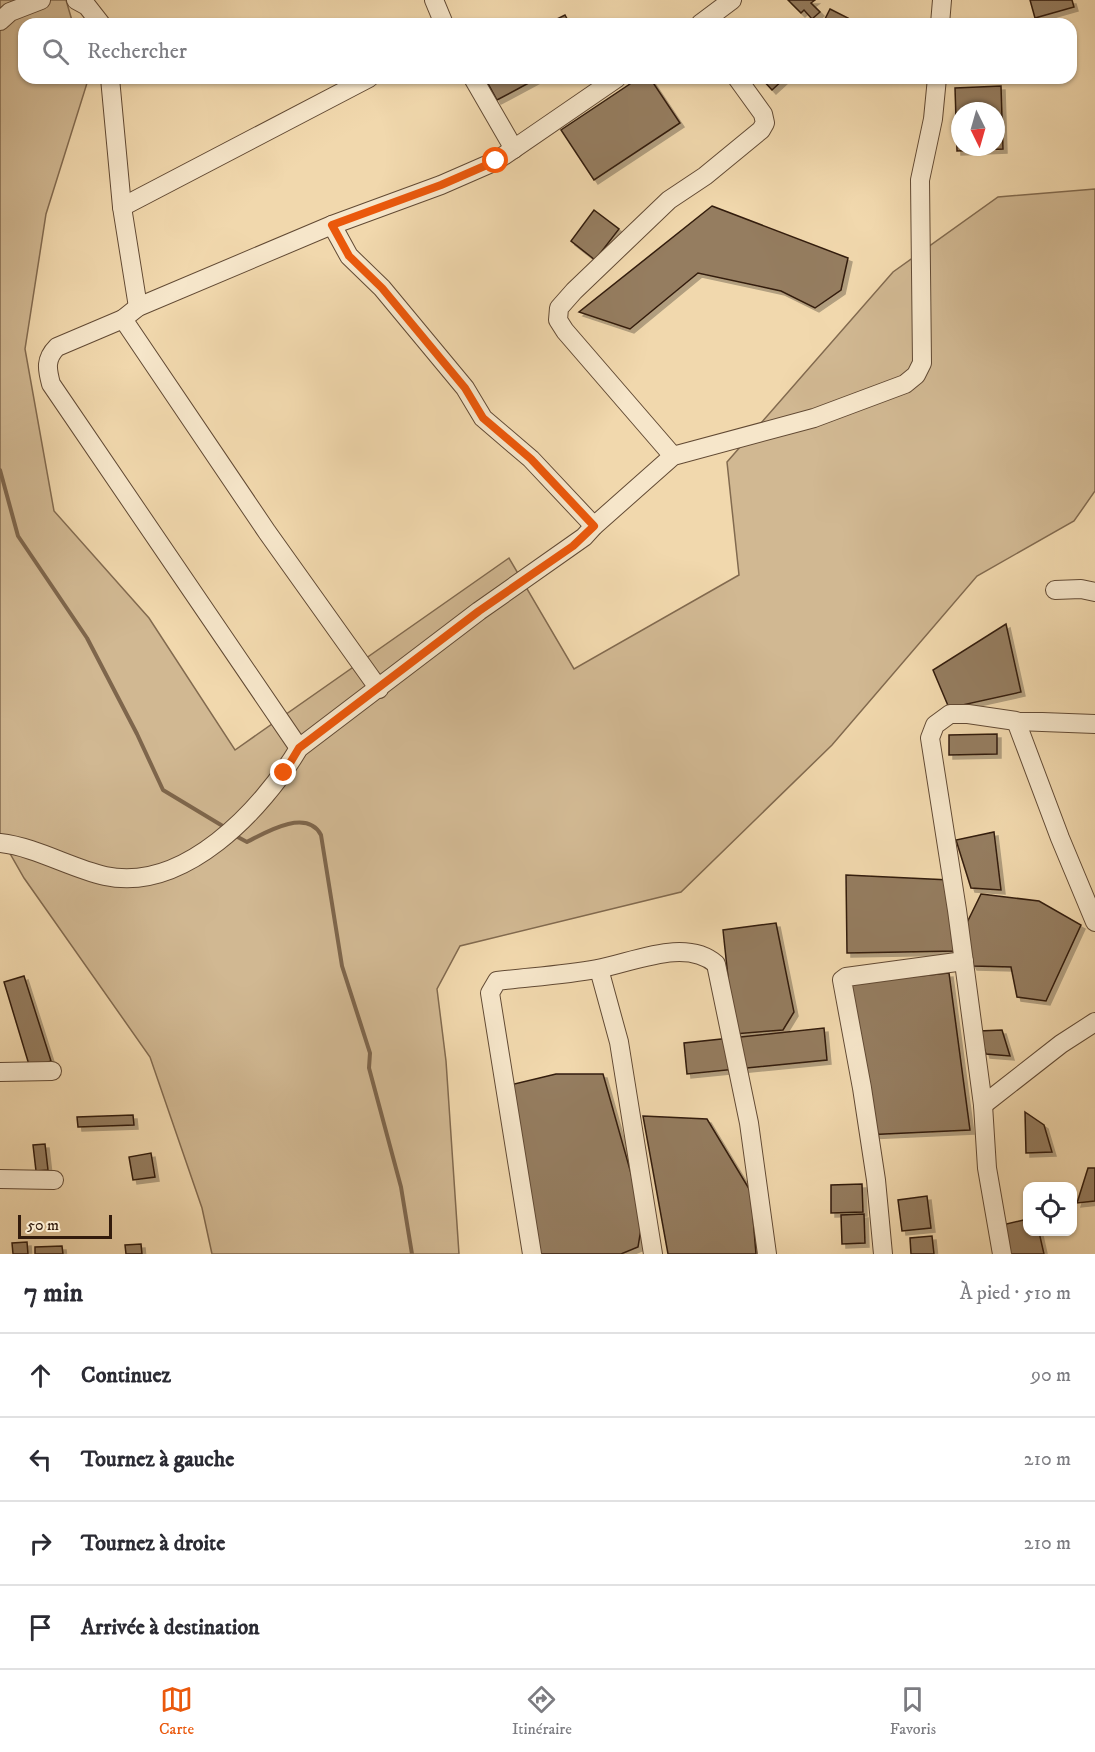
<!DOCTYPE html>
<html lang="fr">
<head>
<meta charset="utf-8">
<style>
  :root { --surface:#fff; --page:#f7f7f7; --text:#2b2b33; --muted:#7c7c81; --line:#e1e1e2; --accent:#ea580c }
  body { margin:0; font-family:"IM FELL DW Pica",serif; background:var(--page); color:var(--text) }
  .controls { position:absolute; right:18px; bottom:18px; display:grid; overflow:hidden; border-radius:12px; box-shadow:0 2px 4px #0004 }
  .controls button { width:54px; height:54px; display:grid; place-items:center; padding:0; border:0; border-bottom:2px solid var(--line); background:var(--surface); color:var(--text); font:30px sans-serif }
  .compass { position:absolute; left:951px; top:102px; width:54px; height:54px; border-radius:50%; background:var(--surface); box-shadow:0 2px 4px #0004; rotate:175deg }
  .scale { position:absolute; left:18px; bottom:15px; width:94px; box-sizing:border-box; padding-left:6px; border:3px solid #321b0c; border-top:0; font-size:16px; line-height:21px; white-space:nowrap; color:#321b0c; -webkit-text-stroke:4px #f6e6ca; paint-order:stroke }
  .stop { position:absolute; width:18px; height:18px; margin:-14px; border:4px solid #ea580c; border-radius:50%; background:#fff }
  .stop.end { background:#ea580c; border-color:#fff; box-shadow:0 2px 6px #0008 }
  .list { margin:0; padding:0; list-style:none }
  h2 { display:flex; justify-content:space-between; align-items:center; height:78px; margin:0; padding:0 24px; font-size:26px }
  h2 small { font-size:20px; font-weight:400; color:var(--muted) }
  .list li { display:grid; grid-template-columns:39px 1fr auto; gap:18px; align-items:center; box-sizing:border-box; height:84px; padding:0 24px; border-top:2px solid var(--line) }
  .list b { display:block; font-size:22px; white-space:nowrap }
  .list em { font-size:20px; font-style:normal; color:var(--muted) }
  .icon { flex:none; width:33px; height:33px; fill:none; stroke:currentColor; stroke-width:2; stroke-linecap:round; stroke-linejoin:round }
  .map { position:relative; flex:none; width:1095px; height:1254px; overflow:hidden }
  .search { position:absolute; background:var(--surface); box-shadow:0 2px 4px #0004; left:18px; right:18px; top:18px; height:66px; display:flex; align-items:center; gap:15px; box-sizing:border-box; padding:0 21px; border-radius:18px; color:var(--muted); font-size:22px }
  .sheet { height:414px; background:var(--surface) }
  nav { display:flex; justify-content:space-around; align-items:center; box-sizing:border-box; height:84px; border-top:2px solid var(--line); background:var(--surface); font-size:16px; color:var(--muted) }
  nav a { display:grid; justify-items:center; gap:3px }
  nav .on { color:var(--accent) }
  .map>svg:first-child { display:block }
  .green { fill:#d1b892; stroke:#826a4f; stroke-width:1.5 }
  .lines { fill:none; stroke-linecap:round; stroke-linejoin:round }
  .stream { stroke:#7e664c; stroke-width:4 }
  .building { fill:#957d60; stroke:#321b0c; stroke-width:1.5; fill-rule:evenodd; filter:url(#shadow) }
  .minor-casing { stroke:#624a34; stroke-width:20 }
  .minor { stroke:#f6e6ca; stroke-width:18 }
  .route { stroke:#ea580c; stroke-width:8 }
</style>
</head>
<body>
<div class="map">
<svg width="1095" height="1254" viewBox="0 0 1095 1254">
  <defs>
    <filter id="shadow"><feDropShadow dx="4" dy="4" stdDeviation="0" flood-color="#0004"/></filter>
  </defs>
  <rect width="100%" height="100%" fill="#f1d8ad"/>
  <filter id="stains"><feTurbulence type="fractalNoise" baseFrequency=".00333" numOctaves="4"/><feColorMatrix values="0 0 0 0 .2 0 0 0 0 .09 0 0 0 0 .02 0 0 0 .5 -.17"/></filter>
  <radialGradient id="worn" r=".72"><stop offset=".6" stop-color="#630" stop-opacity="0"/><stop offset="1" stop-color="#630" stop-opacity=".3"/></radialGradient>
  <!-- green -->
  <polygon class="green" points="0,0 66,0 73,24 24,24 24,78 88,78 88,80 46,214 25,349 54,511 149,618 235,750 509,558 574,669 739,575 727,462 893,272 998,197 1095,189 1095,491 1074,521 977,576 832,745 681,892 460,946 437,989 446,1061 459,1254 212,1254 202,1208 150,1057 24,878 0,836"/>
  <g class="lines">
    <!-- stream -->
    <g class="stream">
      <polyline points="0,470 18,536 87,638 137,734 163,790 226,828"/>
      <path d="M234,835L247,842C266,832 307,808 321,835L342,966L370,1053L369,1068L401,1187L412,1254"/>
    </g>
  </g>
  <!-- building -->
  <g class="building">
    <polygon points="788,0 815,0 811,3 820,12 812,19 804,10 801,13"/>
    <polygon points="1030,0 1072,0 1074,7 1035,18"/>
    <polygon points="830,9 848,18 845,24 835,24 825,19"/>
    <polygon points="565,15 570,24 547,24"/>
    <polygon points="485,78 538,78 497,100"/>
    <polygon points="639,78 650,78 680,123 594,180 561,130"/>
    <polygon points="761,78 785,78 772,90"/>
    <path d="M1001,86L1003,149L957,151L955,88ZM960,111H996V147H960Z"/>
    <polygon points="712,206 848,258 841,290 815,308 781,291 698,273 630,329 579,312"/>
    <polygon points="594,210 619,229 595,260 571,241"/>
    <polygon points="1006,624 1021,692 949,708 933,670"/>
    <polygon points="997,734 997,754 949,755 949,735"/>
    <polygon points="994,832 1001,890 971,888 956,840"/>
    <polygon points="846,875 950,880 957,951 847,953"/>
    <polygon points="981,894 1039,901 1081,925 1046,1001 1017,997 1011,967 973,966 959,939"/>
    <polygon points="776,923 794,1012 783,1030 734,1034 723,930"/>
    <polygon points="949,973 970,1130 864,1135 850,983"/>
    <polygon points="24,976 51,1061 30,1068 4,982"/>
    <polygon points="824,1028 827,1060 687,1074 684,1043"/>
    <polygon points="1002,1030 1010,1056 986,1054 979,1031"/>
    <polygon points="556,1074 603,1074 643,1216 638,1247 621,1254 541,1254 521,1181 510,1085"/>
    <polygon points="1025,1112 1044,1125 1052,1152 1026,1153"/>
    <polygon points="133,1115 134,1125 78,1127 77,1117"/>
    <polygon points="643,1116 707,1119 751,1192 756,1254 668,1254"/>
    <polygon points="45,1144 48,1170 36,1171 33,1145"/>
    <polygon points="151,1153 155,1177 133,1180 129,1157"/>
    <polygon points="1088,1168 1095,1168 1095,1201 1077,1203"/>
    <polygon points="862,1184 863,1212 831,1213 831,1185"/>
    <polygon points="927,1196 931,1228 902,1231 898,1200"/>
    <polygon points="864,1214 865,1243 842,1244 841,1215"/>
    <polygon points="1028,1219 1028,1232 1039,1232 1044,1254 1009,1254 1002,1225"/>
    <polygon points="932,1236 934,1254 911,1254 910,1238"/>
    <polygon points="27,1242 28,1254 13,1254 12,1243"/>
    <polygon points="141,1244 142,1254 126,1254 125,1245"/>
    <polygon points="62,1246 63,1254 35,1254 35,1247"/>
  </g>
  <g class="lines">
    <defs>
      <g id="minor">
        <polyline points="76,0 87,6 101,24"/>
        <polyline points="434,0 444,24"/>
        <polyline points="0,21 10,12 41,0"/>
        <polyline points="700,24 732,0"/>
        <polyline points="940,24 942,0"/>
        <polyline points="110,78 122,207 138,307"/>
        <polyline points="473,78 514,149"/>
        <polyline points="122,207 369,78"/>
        <polyline points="332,225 349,256 382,288 465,388 483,418 531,459 594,526"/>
        <path d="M123,319L57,347C45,359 47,369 51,384L299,748"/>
        <polyline points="673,456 565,331 558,320 559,308 574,291 669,200 705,176 761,130 765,123 763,114 737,78"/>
        <polyline points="1055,590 1081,589 1095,592"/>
        <polyline points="379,689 267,532 123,319 138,307 332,225 441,185 496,161 617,78"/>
        <polyline points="1016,721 1060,838 1095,922"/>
        <path d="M0,843C36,847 70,868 105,876C184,893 262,810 299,748L479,611L584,537L594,526L673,456L814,418L905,384L916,375L922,363L920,180L933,119L937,78"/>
        <polyline points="599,969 619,1042 653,1254"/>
        <polyline points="0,1072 52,1071"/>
        <polyline points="983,1105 1061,1044 1095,1022"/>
        <polyline points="0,1179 54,1180"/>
        <path d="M532,1254L490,993L497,981C530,977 564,975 597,969C632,963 685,937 716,964L749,1123L767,1254"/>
        <polyline points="883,1254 876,1180 862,1088 842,980 846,977 964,961"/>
        <polyline points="1002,1254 987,1168 983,1105 957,910 930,738 935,725 950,714 968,714 1016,721 1095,724"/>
      </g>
    </defs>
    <!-- minor casing -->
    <use href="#minor" class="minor-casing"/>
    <!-- minor -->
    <use href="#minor" class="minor"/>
  </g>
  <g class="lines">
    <!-- route -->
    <polyline class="route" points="284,773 299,748 479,611 573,546 594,526 531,459 483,418 465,388 382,288 349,256 332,225 441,185 496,161"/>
  </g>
  <rect width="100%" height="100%" filter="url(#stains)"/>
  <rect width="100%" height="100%" fill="url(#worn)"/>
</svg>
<div class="controls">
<button><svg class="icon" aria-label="locate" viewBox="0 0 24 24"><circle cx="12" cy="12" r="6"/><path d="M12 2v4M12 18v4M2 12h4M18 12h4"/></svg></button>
</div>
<svg class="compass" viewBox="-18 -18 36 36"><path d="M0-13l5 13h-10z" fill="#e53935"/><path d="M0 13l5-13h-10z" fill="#7c7c81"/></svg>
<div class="scale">50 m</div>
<div class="stop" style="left:496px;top:161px"></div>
<div class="stop end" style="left:284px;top:773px"></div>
<div class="search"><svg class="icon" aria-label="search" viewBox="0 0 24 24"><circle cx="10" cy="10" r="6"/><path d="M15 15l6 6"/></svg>Rechercher</div>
</div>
<section class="sheet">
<h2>7 min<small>À pied · 510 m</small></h2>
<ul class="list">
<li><svg class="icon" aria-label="ahead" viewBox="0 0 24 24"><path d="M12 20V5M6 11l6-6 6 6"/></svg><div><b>Continuez</b></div><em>90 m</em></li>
<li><svg class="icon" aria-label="left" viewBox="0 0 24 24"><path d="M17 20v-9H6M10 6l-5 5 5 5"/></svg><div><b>Tournez à gauche</b></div><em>210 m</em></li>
<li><svg class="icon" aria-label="right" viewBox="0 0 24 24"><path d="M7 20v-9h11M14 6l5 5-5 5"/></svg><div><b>Tournez à droite</b></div><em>210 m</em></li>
<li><svg class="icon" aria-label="arrive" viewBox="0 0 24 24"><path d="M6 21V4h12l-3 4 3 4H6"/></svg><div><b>Arrivée à destination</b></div></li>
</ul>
</section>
<nav>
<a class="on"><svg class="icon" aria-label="map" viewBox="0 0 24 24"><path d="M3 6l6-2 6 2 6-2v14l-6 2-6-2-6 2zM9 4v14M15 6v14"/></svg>Carte</a>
<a><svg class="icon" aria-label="directions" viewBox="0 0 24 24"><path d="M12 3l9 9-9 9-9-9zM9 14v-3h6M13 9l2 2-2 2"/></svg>Itinéraire</a>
<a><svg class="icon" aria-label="saved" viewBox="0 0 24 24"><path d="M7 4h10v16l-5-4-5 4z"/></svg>Favoris</a>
</nav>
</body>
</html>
